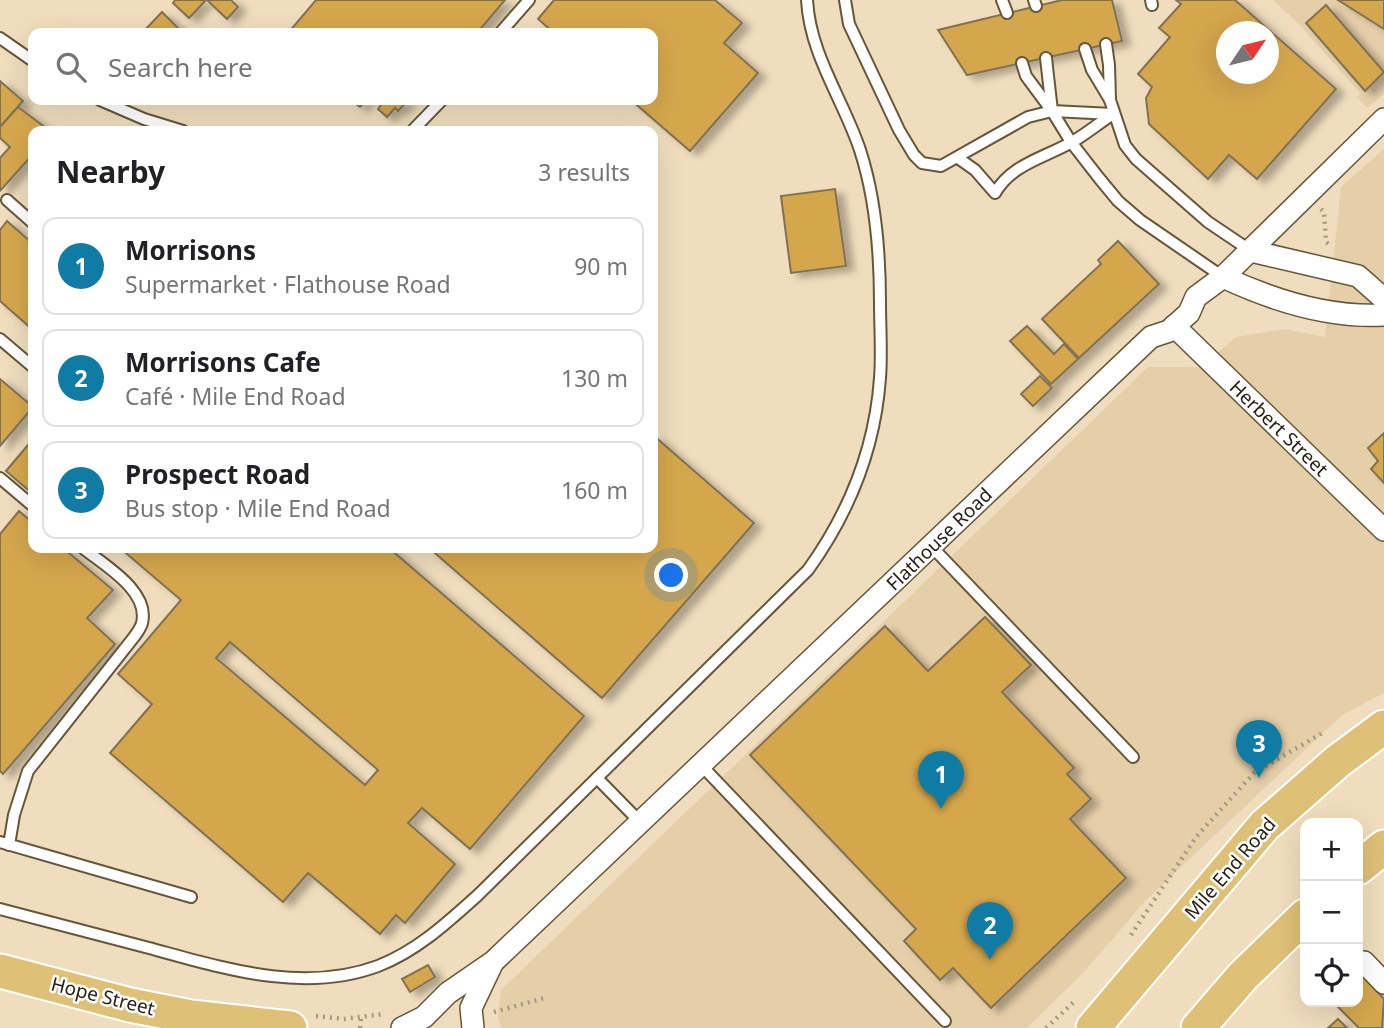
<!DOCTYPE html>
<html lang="en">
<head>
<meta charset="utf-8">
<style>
  :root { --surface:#fff; --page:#f2f2f2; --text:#202124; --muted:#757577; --line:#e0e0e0; --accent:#107ca5 }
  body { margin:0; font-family:"Noto Sans",sans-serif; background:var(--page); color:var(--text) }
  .controls { position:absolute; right:21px; bottom:21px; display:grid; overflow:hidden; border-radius:14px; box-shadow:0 7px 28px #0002 }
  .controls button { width:63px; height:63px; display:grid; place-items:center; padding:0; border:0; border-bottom:2px solid var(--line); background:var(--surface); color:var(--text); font:35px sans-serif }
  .compass { position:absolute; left:1216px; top:21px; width:63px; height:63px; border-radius:50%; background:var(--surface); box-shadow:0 7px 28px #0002; rotate:55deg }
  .you { position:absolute; left:672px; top:576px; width:24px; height:24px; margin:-18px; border:5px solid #fff; border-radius:50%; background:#1a73e8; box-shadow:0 0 0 10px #1a73e833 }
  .badge { display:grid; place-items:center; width:46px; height:46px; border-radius:50%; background:var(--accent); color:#fff; font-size:23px; font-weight:700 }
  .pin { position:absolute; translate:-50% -58px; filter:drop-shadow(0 2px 4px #0008) }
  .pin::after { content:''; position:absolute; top:37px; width:24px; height:21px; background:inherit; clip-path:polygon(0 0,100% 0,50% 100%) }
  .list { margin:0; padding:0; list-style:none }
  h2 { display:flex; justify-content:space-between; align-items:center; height:91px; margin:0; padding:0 28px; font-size:30px }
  h2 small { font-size:23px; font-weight:400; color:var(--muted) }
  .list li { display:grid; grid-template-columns:46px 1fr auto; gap:21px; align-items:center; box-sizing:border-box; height:98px; margin:0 14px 14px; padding:0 14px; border:2px solid var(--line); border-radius:14px }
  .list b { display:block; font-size:26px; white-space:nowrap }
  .list p { margin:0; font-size:23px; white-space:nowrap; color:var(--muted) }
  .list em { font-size:23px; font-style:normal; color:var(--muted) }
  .icon { flex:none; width:38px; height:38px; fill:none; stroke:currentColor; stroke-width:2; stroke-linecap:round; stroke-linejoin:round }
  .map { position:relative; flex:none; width:1384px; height:1028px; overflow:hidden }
  .search { position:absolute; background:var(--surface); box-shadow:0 7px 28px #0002; left:28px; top:28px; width:630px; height:77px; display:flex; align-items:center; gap:18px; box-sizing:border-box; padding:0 24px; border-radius:14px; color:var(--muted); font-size:26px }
  .panel { position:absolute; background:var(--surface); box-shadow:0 7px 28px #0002; left:28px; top:126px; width:630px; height:427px; border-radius:14px }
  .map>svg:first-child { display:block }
  .built { fill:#e5cfa9 }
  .building { fill:#d5a74d; stroke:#817154; stroke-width:2; fill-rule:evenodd; filter:url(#shadow) }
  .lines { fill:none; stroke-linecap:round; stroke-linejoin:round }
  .lane-casing { stroke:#66573a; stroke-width:14 }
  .street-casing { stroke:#66573a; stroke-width:24 }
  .primary-casing { stroke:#fff; stroke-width:37 }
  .path { stroke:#a79981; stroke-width:4.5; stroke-dasharray:2 5; stroke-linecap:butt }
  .lane { stroke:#fff; stroke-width:10 }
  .street { stroke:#fff; stroke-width:21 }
  .primary { stroke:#dfc077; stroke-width:33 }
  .labels { text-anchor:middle; stroke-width:5; stroke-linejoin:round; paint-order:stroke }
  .street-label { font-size:19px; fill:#282115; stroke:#fff }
</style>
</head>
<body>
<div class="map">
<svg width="1384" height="1028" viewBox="0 0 1384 1028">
  <defs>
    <filter id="shadow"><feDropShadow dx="8" dy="4.5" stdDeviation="3.5" flood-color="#0004"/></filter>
  </defs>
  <rect width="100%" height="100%" fill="#efddbd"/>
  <!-- built -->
  <g class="built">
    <polygon points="1273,0 1384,0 1384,94 1367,108 1357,97 1360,93 1301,26"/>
    <polygon points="1384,149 1384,693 1342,715 1145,901 1084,972 1027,1028 501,1028 498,1016 501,990 1148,367 1201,367 1236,337 1285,329 1325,337 1341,187"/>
  </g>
  <!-- building -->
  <g class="building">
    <polygon points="175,0 206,0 189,18 173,3"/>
    <polygon points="207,0 231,0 238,7 227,19"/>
    <polygon points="316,0 505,0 477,33 288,33"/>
    <polygon points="554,0 715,0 742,23 724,43 758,73 690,151 631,100 653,100 653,33 554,33 538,19"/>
    <polygon points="1062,0 1112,0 1122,41 967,75 938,30"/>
    <path d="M1176,0H1235L1336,89L1257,179L1229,155L1208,179L1149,124L1146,98L1152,87L1138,74L1170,37L1159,28L1181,4ZM1226,32H1268V74H1226Z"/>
    <polygon points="1338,0 1384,0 1384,29"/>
    <polygon points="1326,5 1384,72 1365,91 1306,23"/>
    <polygon points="162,12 183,33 142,33"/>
    <polygon points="0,81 23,101 0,127"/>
    <polygon points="351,100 367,100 360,107"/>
    <polygon points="384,100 408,100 398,111 395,108 387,117 378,109"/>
    <polygon points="18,107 50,131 33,131 33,154 0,191 0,158 10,147 0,138 0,127"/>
    <polygon points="835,189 846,266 791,273 781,196"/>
    <polygon points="7,221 33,244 33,330 0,301 0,230"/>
    <polygon points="1118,241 1159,284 1079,358 1042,319 1101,264 1098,260"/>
    <polygon points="1027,326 1054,354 1064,344 1078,359 1051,384 1010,341"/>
    <polygon points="1040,376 1052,388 1033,406 1021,394"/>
    <polygon points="0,379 33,407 0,446"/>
    <polygon points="1384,433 1384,483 1371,469 1378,461 1368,448"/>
    <polygon points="653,435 754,523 602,698 429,548 653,548"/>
    <polygon points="33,439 33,494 6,471"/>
    <polygon points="19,511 33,523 33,548 63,548 113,590 87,618 115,644 3,774 0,771 0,534"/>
    <path d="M120,548H389L584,716L470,849L422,808L408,823L455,864L405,923L396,915L380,934L308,873L283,902L110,753L152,704L118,674L181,600ZM230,642L378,770L365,785L216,658Z"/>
    <polygon points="985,617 1031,665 1002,692 1074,768 1067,774 1091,799 1070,819 1126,878 991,1008 953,968 940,980 904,941 916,929 750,755 885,626 928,671"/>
    <polygon points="428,965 435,977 410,992 402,979"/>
    <polygon points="1358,971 1384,999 1382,1028 1359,1028 1333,1002 1358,1002"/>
    <polygon points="1338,1019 1347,1028 1328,1028"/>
  </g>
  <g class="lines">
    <defs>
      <g id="lane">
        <polyline points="845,0 849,24 899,130 914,155 922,163 941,166 1028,117 1052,111 1113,114"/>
        <polyline points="1002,0 1007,13"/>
        <polyline points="1034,0 1036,6"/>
        <polyline points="1151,0 1152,5"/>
        <polyline points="500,33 529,0"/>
        <polyline points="0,38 33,61"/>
        <polyline points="1106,44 1109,65 1110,100 1125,145 1136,159 1208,222 1251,251"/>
        <polyline points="1085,49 1092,70 1110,100"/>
        <polyline points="1046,58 1052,111 1071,142 1099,178 1118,201 1140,220 1223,277"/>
        <polyline points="1022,63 1026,76 1052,111"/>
        <polyline points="100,100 144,119 183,131"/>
        <polyline points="412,131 442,100"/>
        <path d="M958,158L975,170L995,193C1012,164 1044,158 1072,142C1086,134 1099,123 1113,114"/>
        <polyline points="7,200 33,223"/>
        <polyline points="0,339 33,367"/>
        <polyline points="0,478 33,506"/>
        <polyline points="932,547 1133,757"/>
        <polyline points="702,766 945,1021"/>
        <polyline points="597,778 641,823"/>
        <polyline points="0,842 191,897"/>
        <path d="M9,845L14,815L28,771L134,637C137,633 141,627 142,623C150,591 104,565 83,548"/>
        <path d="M0,909C50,922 99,935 149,948C223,968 303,994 378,966C417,951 448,922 478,895L808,570C849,513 875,448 880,378C882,353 880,328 880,303C880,251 876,199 860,150C843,99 810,55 807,0"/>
      </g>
      <g id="street">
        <polyline points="1251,251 1358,276 1384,299"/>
        <path d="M1223,277C1272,300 1329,318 1384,315"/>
        <polyline points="1174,326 1384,530"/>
        <polyline points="1364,962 1384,983"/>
        <polyline points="402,1028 424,1017 448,993 493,962 1151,337 1169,331 1189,313 1196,297 1223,277 1384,119"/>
        <polyline points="473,1028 471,1008 492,964"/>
      </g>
      <g id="primary">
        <polyline points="1358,868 1384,847"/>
        <polyline points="0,971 130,1005 191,1017 290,1028"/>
        <polyline points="1093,1028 1265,825 1338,761 1384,727"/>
        <polyline points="1198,1028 1243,976 1305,916"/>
      </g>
    </defs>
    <!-- lane casing -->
    <use href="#lane" class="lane-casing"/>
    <!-- street casing -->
    <use href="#street" class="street-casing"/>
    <!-- primary casing -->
    <use href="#primary" class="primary-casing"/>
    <!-- path -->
    <g class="path">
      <polyline points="1321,209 1324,212 1326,242 1331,246"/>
      <polyline points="1131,935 1196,837 1254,773 1324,732"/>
      <polyline points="494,1012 548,997"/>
      <polyline points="316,1016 343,1019 384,1014"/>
      <polyline points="360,1028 361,1018"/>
      <polyline points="1046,1028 1076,1000"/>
    </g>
    <!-- lane -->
    <use href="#lane" class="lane"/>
    <!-- street -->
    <use href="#street" class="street"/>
    <!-- primary -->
    <use href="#primary" class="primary"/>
  </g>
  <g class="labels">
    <!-- street labels -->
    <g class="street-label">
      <text transform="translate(1279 428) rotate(44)" y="7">Herbert Street</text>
      <text transform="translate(939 539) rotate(-44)" y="7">Flathouse Road</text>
      <text transform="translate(1230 868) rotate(-49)" y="7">Mile End Road</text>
      <text transform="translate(103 996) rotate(14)" y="7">Hope Street</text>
    </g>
  </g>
</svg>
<div class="controls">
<button>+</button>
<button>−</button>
<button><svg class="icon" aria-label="locate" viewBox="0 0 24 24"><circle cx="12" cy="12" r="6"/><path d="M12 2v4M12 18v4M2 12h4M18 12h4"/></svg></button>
</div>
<svg class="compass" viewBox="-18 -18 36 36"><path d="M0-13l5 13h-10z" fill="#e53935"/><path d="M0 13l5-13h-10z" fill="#757577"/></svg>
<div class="you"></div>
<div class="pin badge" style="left:941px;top:809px">1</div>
<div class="pin badge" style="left:990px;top:960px">2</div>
<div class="pin badge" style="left:1259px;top:778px">3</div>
<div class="search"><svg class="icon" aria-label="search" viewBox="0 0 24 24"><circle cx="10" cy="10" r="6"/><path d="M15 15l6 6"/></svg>Search here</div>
<section class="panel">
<h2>Nearby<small>3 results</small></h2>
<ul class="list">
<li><span class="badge">1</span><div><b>Morrisons</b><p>Supermarket · Flathouse Road</p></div><em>90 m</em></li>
<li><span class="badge">2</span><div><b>Morrisons Cafe</b><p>Café · Mile End Road</p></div><em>130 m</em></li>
<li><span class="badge">3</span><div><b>Prospect Road</b><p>Bus stop · Mile End Road</p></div><em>160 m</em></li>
</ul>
</section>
</div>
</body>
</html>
